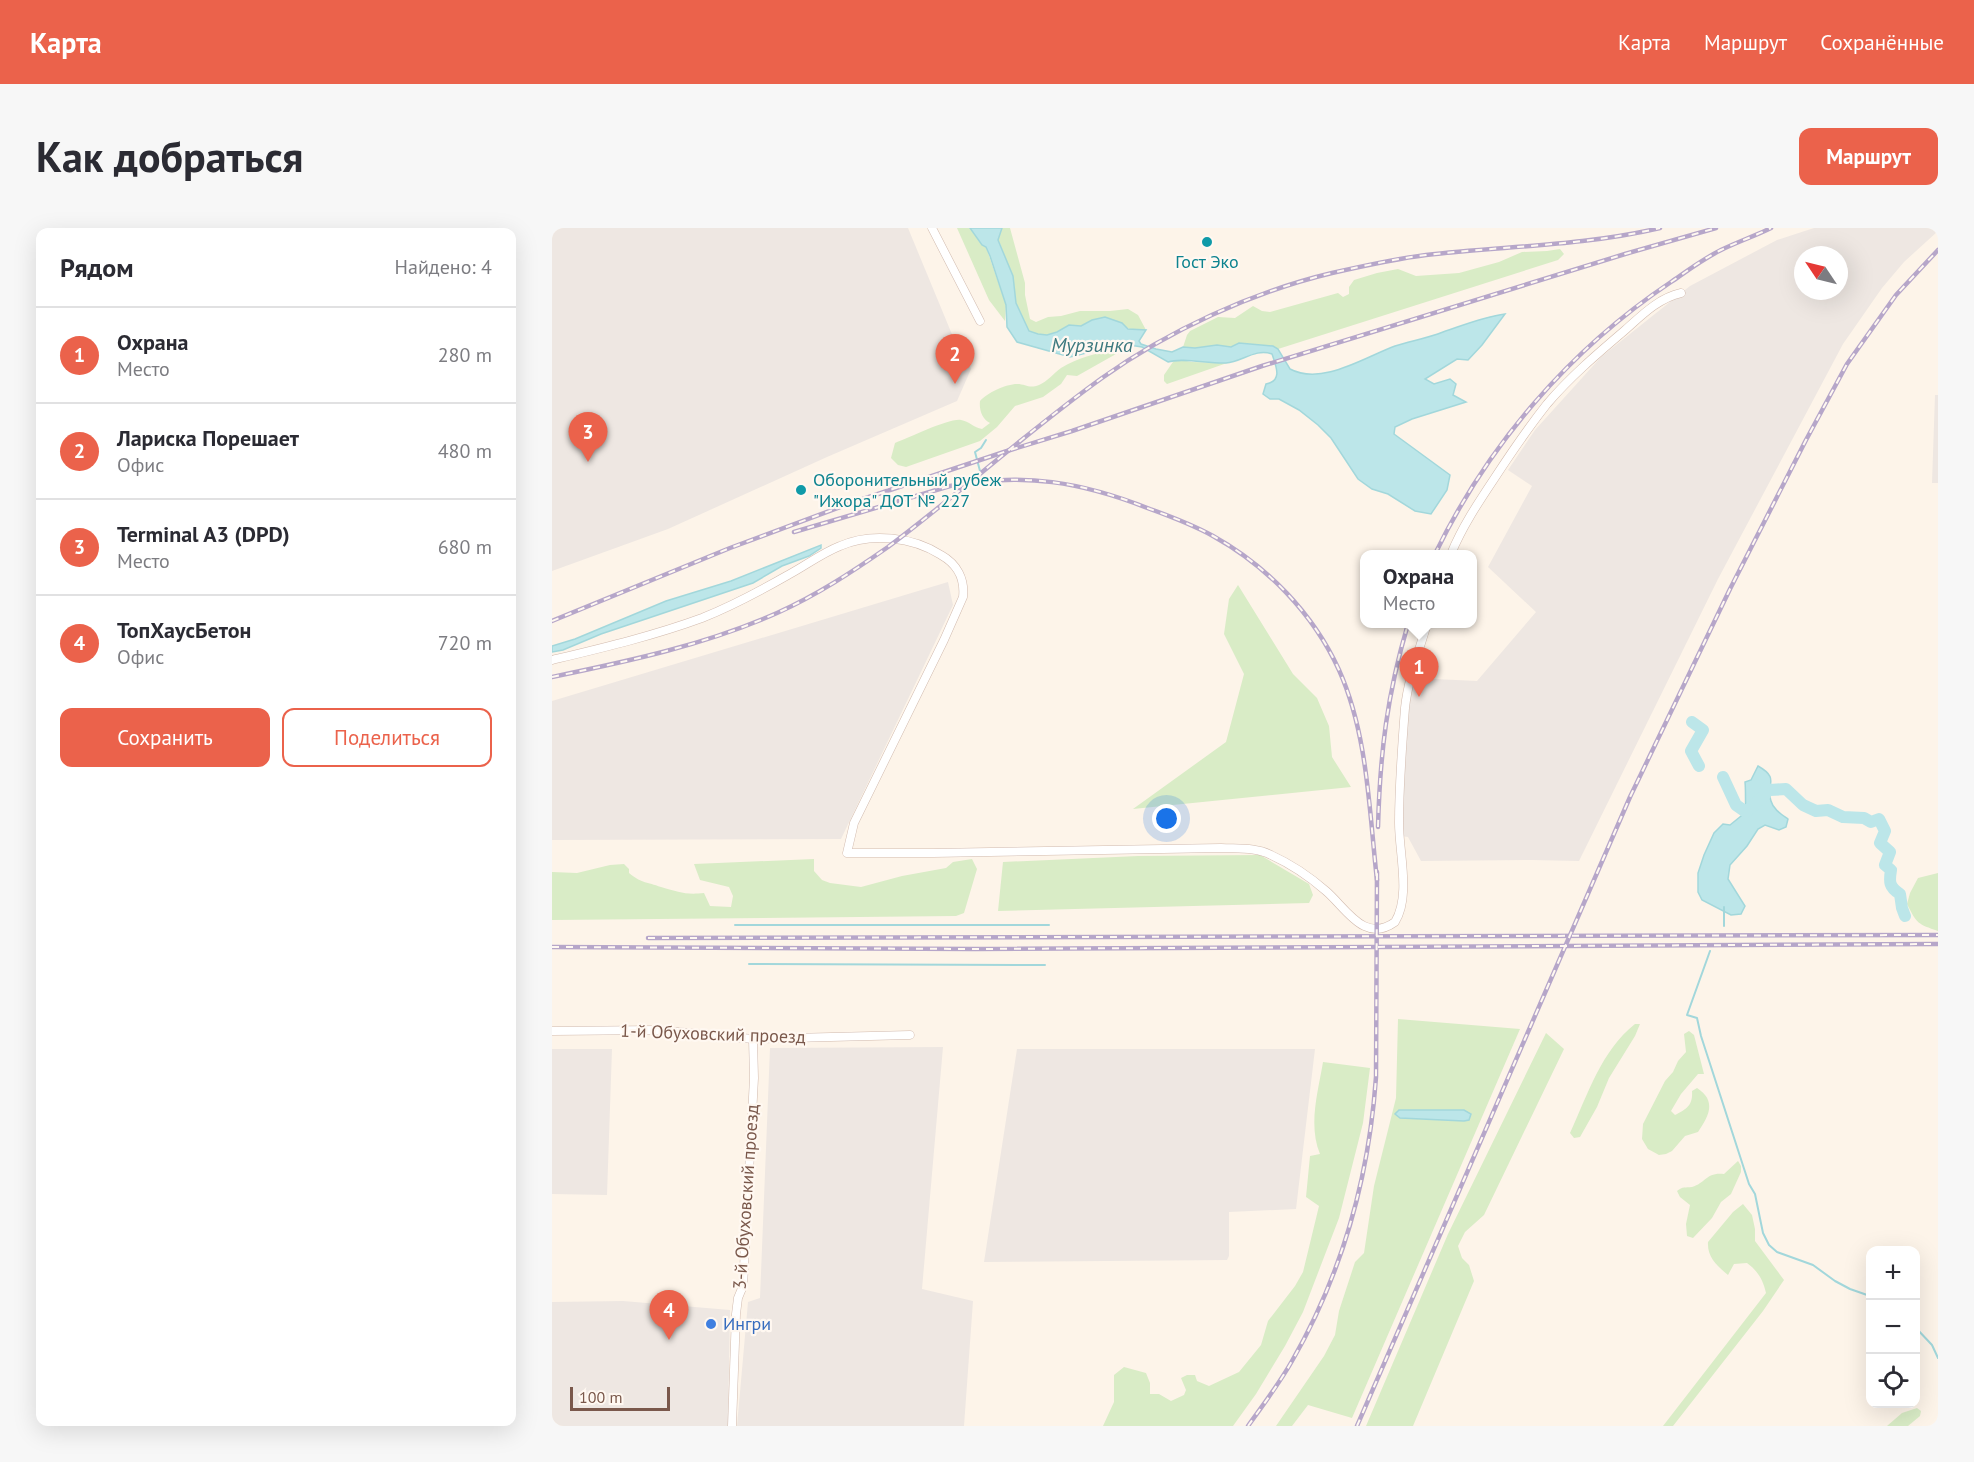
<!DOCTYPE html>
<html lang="ru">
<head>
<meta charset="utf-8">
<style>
  :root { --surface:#fff; --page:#f7f7f7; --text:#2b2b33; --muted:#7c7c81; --line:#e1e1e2; --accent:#eb624b }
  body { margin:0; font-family:"PT Sans",sans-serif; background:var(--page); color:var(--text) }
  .controls { position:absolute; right:18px; bottom:18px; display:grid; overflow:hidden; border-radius:12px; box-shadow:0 6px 24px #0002 }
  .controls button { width:54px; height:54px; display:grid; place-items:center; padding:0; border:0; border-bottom:2px solid var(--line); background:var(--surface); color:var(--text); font:30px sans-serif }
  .compass { position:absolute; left:1242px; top:18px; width:54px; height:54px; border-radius:50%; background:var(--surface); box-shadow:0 6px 24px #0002; rotate:305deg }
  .scale { position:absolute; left:18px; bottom:15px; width:100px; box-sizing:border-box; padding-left:6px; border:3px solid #7a584b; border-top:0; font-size:16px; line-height:21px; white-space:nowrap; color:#7a584b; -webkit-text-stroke:4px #fff8f1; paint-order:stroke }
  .you { position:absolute; left:615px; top:591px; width:21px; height:21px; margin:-15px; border:4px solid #fff; border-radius:50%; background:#1a73e8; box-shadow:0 0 0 9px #1a73e833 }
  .badge { display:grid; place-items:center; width:39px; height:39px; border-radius:50%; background:var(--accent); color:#fff; font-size:20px; font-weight:700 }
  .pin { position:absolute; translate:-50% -50px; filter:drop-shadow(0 2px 3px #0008) }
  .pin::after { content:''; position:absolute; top:32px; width:21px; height:18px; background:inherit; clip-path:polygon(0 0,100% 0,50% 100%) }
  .popup { position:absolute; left:808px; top:322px; width:117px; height:78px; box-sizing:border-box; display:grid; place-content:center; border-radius:12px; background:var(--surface); filter:drop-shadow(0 2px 4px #0005); font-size:20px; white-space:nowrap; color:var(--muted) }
  .popup b { font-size:22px; color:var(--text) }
  .popup::after { content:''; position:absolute; left:50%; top:100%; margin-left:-12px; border:12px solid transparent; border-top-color:var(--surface) }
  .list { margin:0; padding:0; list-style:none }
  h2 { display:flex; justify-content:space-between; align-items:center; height:78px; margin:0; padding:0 24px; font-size:26px }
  h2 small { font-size:20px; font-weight:400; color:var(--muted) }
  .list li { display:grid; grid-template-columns:39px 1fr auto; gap:18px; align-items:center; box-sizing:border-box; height:96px; padding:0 24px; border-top:2px solid var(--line) }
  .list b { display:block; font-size:22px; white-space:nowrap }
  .list p { margin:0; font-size:20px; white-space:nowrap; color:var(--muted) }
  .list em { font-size:20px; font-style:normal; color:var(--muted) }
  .actions { display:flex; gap:12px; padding:18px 24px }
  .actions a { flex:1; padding:14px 0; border:2px solid var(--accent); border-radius:12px; text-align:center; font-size:21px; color:var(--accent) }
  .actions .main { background:var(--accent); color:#fff }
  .icon { flex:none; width:33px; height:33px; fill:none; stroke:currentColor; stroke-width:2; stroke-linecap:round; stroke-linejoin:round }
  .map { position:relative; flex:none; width:1386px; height:1198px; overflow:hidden; border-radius:12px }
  header { display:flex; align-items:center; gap:36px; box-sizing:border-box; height:84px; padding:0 30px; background:var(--accent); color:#fff }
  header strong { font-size:28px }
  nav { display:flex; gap:33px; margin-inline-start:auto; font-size:21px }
  .intro { display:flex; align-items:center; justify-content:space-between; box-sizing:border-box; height:144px; padding:0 36px }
  h1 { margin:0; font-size:42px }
  .button { padding:15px 27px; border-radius:12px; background:var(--accent); color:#fff; font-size:21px; font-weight:700 }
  main { display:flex; gap:36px; padding:0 36px }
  aside { flex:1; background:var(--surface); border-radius:12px; box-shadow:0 6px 24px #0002 }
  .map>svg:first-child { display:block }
  .industrial { fill:#eee7e2; fill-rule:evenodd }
  .green { fill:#d9ecc6 }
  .water { fill:#bce6e9; stroke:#a2d7db; stroke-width:1.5 }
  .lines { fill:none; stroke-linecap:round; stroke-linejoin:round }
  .stream { stroke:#a2d7db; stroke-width:2 }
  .river { stroke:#bce6e9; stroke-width:12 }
  .minor-casing { stroke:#d1baae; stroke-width:9 }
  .minor { stroke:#fff; stroke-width:8 }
  .rail-casing { stroke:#b6a6c9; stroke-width:4.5 }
  .rail { stroke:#fff8f1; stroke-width:2; stroke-dasharray:7; stroke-linecap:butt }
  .culture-dot { fill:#0f9aa8; stroke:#fff8f1; stroke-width:2 }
  .shop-dot { fill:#3f7fe0; stroke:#fff8f1; stroke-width:2 }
  .labels { text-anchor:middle; stroke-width:4.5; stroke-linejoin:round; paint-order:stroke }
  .culture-label { font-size:18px; fill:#0d838f; stroke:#fff8f1 }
  .street-label { font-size:18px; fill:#7a584b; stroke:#fff8f1 }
  .shop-label { font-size:18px; fill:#366cbe; stroke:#fff8f1; text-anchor:start }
  .water-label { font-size:20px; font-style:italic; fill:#3d797f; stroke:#fff8f1 }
</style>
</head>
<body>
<header>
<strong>Карта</strong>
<nav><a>Карта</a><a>Маршрут</a><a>Сохранённые</a></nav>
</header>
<div class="intro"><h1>Как добраться</h1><a class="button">Маршрут</a></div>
<main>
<aside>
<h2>Рядом<small>Найдено: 4</small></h2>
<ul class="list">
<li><span class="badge">1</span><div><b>Охрана</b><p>Место</p></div><em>280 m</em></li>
<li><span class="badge">2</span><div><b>Лариска Порешает</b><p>Офис</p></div><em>480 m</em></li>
<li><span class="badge">3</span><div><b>Terminal A3 (DPD)</b><p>Место</p></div><em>680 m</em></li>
<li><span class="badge">4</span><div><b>ТопХаусБетон</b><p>Офис</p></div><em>720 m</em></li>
</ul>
<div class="actions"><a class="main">Сохранить</a><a>Поделиться</a></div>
</aside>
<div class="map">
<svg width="1386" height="1198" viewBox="0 0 1386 1198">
  <rect width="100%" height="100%" fill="#fdf4e9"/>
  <!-- industrial -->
  <g class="industrial">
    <polygon points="0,0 356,0 404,116 410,114 419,141 405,173 275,229 116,301 0,343"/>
    <path d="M1262,0H1386V3L1352,34L1330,60L1291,116L1166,351L1027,633L980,632L869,633L856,609L849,608L857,473L862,450L925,453L984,384L936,339L980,258L956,242L983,202L1049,129L1138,58L1225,12ZM1251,27H1287V63H1251Z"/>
    <polygon points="1383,167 1386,167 1386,255 1380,255"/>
    <polygon points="396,354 401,377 289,611 0,612 0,473"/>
    <polygon points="391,819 370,1061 421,1073 412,1198 185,1198 196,1074 208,1070 218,820"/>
    <polygon points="0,821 60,821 55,967 0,966"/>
    <polygon points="465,821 763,821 744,981 677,984 677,1028 675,1032 432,1034"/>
    <polygon points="71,1073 178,1082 176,1198 0,1198 0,1074"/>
  </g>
  <!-- green -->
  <g class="green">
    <polygon points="405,0 418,0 430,17 434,19 454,77 453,93 437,72"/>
    <path d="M450,0H458L473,55V67L478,91L484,94L496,89L509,88L528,83H558L576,81L586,87L594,102C584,103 577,103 570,95L540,92L529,98L517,97L505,104L495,107L486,106L477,103L464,75L461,48L446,11Z"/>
    <polygon points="1008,21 1012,26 1006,32 726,121 721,118 687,115 679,119 665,117 643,120 631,119 635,107 638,103 666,89 683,90 701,78 710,83 718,84 786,65 791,69 797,66 797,59 802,52 825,45 846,41 864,48 907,45 947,34 970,24 995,23"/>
    <path d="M562,122L564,126L525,148L515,147L509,156L491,169L463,178L445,199L428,213L354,239L346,237L339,230L343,215C357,210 397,190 409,192C417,193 422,200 430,201L438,195C430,191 427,182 428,173C435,165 454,156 465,156C474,156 477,161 487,157C495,154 502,145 509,140C525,130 544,125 562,122Z"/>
    <polygon points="623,131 640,134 675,135 615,156 612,153 612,147"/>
    <polygon points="686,357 741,446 765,470 777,498 780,529 799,559 581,581 674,514 692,446 672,406 677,371"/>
    <polygon points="708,627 757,656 761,667 757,675 446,683 451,634 586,628"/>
    <path d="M262,631V643L270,652L278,655L309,659L350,648L394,640L401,634L420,631L425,641L412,685L404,688L0,692V644L25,645L58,637L72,636L77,641V645C89,655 95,654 109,659C127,664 133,667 152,665L158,678L179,679L181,668L177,659L148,652L142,636Z"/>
    <path d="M1386,645V703C1366,696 1365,696 1355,676L1358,665L1366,650Z"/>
    <polygon points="846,791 968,801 800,1190 756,1177 740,1198 724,1198 772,1128 783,1107 787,1083 803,1034 812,1025 822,958 844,870"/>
    <path d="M1083,796H1088L1083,808L1057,850L1045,879L1028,909L1022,910L1018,905C1036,866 1049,823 1083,796Z"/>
    <path d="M1137,803L1142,807L1152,846H1146L1129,866L1119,883L1123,887C1135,881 1141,877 1140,863L1145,860C1165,873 1157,888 1146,904L1133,908L1120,923L1114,926L1107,927L1096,921L1090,911L1091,896L1113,853L1121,844L1126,833L1134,824L1132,806Z"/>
    <polygon points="994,805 1012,821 932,987 913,1004 906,1018 910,1030 917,1037 922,1053 861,1198 814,1198 896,1006"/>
    <path d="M771,834L818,840L811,895L787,990L751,1084L733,1118L704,1166L681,1198H551L562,1174V1147L572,1139L594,1145L598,1155V1166H607L619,1173L632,1167L634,1162L629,1150L635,1147H643L645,1153L657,1158L687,1144L709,1117L716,1093L743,1058L751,1044L767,978L754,969L758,928L768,926C756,897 766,864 771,834Z"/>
    <path d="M1186,933L1189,938V944L1179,966L1169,974L1160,990L1141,1010L1135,1008L1134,996L1138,977L1128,969L1125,963C1131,958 1133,960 1140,959C1154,955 1154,944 1172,946Z"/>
    <path d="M1191,976L1200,987L1203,1001V1013L1232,1052L1211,1083L1121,1198H1111L1214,1065C1211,1052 1206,1043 1195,1035L1182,1036L1176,1047C1165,1038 1155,1029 1156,1014L1181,984Z"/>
    <polygon points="1365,1180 1369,1183 1368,1188 1356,1198 1335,1198 1350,1185"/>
  </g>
  <!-- water -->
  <g class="water">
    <path d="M418,0H450L446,12L461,48L464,75L477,103L486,106L495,107L505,104L517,97L529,98L540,92L553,89L570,95L576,101L594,102L587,113L589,116L604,121L620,124L631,119L643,120L665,117L679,119L687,115L721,118L726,121L738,141C770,158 813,129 843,118C859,113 876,110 891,104C912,97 931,89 953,86L930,117L916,132L905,131L873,151L882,156L898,151L904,156L901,167L914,174L860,191L843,199L842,206L898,247L895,262L879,286L863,283L836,266L820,261L806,251L779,210L766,197L747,182L727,171H718L711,166L714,156C731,153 724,138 720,126C703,120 690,134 674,135C657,136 630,129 616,134L590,119L571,116L518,129L465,114L455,99L454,77L438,28L434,19L430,17Z"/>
    <polygon points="269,317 269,320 257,328 230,338 201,355 49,406 11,422 0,424 0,418 23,411 114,373 179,353"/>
    <path d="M1206,538C1229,551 1213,556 1219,573C1221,581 1229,586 1236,591L1234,599L1227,602L1213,597L1206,601L1195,618L1178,637L1176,651L1193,678L1189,686L1179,687L1150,672L1146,664V645L1152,627L1162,605L1171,596L1178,597L1194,584C1193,573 1194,565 1193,554L1199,552Z"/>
    <polygon points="847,882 912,882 919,886 917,892 912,893 848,890 843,886"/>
  </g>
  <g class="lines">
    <!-- stream -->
    <g class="stream">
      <polyline points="424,247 428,243 423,224 429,220 434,212"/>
      <polyline points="1172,679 1172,698"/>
      <polyline points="183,697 497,697"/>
      <polyline points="1158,723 1135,787 1145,790 1149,808 1197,956 1203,966 1211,1005 1217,1017 1225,1024 1261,1037 1283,1053 1298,1061 1318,1068"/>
      <polyline points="197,736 493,737"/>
      <polyline points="1364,1100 1380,1117 1386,1130"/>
    </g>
    <!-- river -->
    <g class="river">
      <polyline points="1140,494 1151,502 1139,523 1147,538"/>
      <path d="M1171,549L1184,577L1194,584L1213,567L1214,560L1218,562L1234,561L1251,577L1264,583L1276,582L1291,589L1312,590L1319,594L1327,591L1333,603L1328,615L1338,624L1333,637L1339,642C1337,654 1337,659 1348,666L1350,680L1353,688"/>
    </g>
    <defs>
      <g id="minor">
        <polyline points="380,0 428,93"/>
        <path d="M899,326C910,299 926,275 942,251C959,225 976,200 995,176C1018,149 1045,126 1072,103C1088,89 1106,70 1129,65"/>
        <path d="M0,432C50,420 101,408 150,390C180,378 208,363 236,347C253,338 270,325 288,318C319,304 361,309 389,327C405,336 413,351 411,369L392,412L302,595L295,625H381L669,620C686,621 704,619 719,627C739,636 758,649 774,663C794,680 812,716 843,694C859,668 847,625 847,595C847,557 850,518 853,480C856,451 867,423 875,396"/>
        <polyline points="0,803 106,802 201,811 358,807"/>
        <polyline points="180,1198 184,1086 186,1070 191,1058 202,850 201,811"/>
      </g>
    </defs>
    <!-- minor casing -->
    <use href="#minor" class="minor-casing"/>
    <!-- minor -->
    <use href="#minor" class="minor"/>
    <defs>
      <g id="rail">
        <path d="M242,304L398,258C472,244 530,254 598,281C620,289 641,297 661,308C715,338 761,385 787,442C816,507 817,582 825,652"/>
        <path d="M883,326C936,217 1017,122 1119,54C1135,43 1151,31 1169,22C1185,14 1203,8 1219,0"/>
        <polyline points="0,393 178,320 299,275 455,223 520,203 710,138 1073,26 1164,0"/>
        <path d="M0,449C77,433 153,417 225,385C265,367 300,344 336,319C408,265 476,203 550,150C616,103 700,64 780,45C811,38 842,31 874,27C952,18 1031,18 1108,0"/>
        <path d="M826,599C828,525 835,467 856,396"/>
        <polyline points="96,710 1386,707"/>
        <polyline points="0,719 422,721 1386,716"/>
        <path d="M696,1198C711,1177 727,1156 740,1133C790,1046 817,949 824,849L825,644"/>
        <polyline points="805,1198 1078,569 1178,361 1254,212 1295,136 1344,67 1386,22"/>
      </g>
    </defs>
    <!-- rail casing -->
    <use href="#rail" class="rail-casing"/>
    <!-- rail -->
    <use href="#rail" class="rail"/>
  </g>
  <!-- markers -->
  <g class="culture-dot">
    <circle cx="655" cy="14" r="6"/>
    <circle cx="249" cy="262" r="6"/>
  </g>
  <circle class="shop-dot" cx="159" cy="1096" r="6"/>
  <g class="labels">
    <!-- culture labels -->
    <g class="culture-label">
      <text x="655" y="40">Гост Эко</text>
      <text x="261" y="258" text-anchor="start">Оборонительный рубеж<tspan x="261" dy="21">"Ижора" ДОТ № 227</tspan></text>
    </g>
    <!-- street labels -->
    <g class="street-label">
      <text transform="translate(161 806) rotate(2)" y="6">1-й Обуховский проезд</text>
      <text transform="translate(194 969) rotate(-86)" y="6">3-й Обуховский проезд</text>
    </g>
    <!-- shop labels -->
    <g class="shop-label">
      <text x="171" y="1102">Ингри</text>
    </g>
    <!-- water labels -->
    <g class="water-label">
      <text x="540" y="124">Мурзинка</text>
    </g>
  </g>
</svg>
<div class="controls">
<button>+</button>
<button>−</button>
<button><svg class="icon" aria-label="locate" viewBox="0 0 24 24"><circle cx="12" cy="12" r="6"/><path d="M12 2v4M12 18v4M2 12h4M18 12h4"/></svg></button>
</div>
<svg class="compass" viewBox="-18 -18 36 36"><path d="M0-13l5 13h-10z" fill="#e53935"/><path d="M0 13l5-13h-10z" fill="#7c7c81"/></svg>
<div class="scale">100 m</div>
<div class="you"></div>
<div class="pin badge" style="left:867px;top:469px">1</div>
<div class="popup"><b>Охрана</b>Место</div>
<div class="pin badge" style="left:403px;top:156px">2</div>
<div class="pin badge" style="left:36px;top:234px">3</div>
<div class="pin badge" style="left:117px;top:1112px">4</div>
</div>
</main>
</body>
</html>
